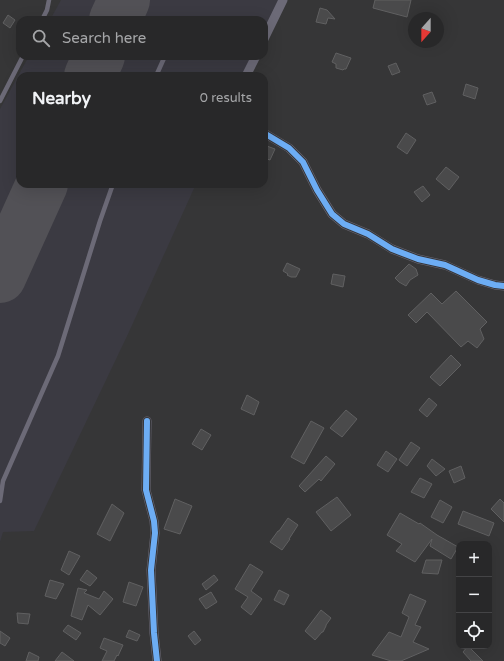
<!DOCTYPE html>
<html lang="en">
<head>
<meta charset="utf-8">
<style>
  :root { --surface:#282829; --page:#303031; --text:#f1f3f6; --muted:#a5a6a8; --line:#444446 }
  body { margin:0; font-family:"Varela Round",sans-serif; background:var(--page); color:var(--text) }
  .controls { position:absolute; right:12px; bottom:12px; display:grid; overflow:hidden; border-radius:8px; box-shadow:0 4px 16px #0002 }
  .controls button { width:36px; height:36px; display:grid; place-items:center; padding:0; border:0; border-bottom:1px solid var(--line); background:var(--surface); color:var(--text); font:20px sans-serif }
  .compass { position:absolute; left:408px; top:12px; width:36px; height:36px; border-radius:50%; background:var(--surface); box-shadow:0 4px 16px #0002; rotate:201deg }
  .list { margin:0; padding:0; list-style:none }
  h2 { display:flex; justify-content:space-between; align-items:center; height:52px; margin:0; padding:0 16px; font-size:17px }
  h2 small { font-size:13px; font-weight:400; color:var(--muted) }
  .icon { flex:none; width:22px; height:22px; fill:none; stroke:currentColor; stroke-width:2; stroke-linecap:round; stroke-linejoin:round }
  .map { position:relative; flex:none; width:504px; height:661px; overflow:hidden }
  .search { position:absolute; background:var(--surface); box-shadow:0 4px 16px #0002; left:16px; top:16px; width:252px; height:44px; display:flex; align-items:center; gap:10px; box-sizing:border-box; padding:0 14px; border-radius:12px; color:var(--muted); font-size:15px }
  .panel { position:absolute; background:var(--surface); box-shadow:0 4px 16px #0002; left:16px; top:72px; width:252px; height:116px; border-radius:12px }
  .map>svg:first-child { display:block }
  .built { fill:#3b3a42 }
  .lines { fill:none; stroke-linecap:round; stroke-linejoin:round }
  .runway { stroke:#525156; stroke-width:52 }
  .building { fill:#4a4a4b; stroke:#606061 }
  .lane { stroke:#6c6a77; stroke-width:4.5 }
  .street { stroke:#6c6a77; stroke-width:9 }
  .cycleway-casing { stroke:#353538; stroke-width:8 }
  .cycleway { stroke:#6dadf4; stroke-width:6 }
</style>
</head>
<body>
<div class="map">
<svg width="504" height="661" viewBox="0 0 504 661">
  <rect width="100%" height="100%" fill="#363637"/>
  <!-- built -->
  <g class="built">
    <polygon points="61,0 279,0 264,34 264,20 50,20"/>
    <polygon points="29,56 254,56 245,76 20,76 20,184 196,184 128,334 34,531 3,532 0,542 0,109"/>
  </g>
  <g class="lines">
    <!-- runway -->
    <g class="runway">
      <polyline points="115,20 124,0"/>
      <polyline points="90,76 99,56"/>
      <polyline points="0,277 42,184"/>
    </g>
  </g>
  <!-- building -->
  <g class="building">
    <polygon points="375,0 411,0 407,17 373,8"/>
    <polygon points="320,8 327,10 335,19 328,18 326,24 316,22"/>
    <polygon points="8,15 15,20 10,28 3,23"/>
    <polygon points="336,53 351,58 346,69 344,69 343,70 336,68 336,64 332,62"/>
    <polygon points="396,63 400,72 392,75 388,66"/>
    <polygon points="466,84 478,88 475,99 463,95"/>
    <polygon points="432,92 436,102 427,105 423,95"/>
    <polygon points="406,133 416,140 407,154 397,147"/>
    <polygon points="264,145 275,149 270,160 264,158"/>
    <polygon points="446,167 459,177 449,190 436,179"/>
    <polygon points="423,186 430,195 422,202 414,192"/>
    <polygon points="287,263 300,269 296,277 291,277 287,275 288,274 283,271"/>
    <polygon points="409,264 416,269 418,275 410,280 406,286 399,282 395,278"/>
    <polygon points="333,274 345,276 343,287 331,284"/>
    <polygon points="456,291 487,322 480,329 484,339 477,348 468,341 461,347 427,312 416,323 408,315 431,293 442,304"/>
    <polygon points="451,355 461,365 440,386 430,377"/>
    <polygon points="247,395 259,402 254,415 241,409"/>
    <polygon points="429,398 437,405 427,417 419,410"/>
    <polygon points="346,410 357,419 342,437 330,428"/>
    <polygon points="311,421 324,428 304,464 291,457"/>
    <polygon points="201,429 211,435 202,450 192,444"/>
    <polygon points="411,442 420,448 407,466 399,460"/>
    <polygon points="386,451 397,459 388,472 377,465"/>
    <polygon points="326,456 335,464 321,481 319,479 305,492 299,486"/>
    <polygon points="432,459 445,469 436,476 427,466"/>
    <polygon points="461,466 465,478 454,483 449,471"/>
    <polygon points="420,478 432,484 424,498 411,492"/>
    <polygon points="337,497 351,515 331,531 316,512"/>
    <polygon points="175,499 192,506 180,534 164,529"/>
    <polygon points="500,499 504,503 504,522 491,509"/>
    <polygon points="440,500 452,507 443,523 431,517"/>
    <polygon points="112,504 124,513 110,541 97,534"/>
    <polygon points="463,511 494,523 489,536 458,524"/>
    <polygon points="400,513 419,524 420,523 437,535 458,547 451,559 430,546 432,539 415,562 396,551 402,544 387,535"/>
    <polygon points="288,518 298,525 289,539 290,539 282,550 270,542 278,531 279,531"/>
    <polygon points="69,551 80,556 69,575 61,570"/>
    <polygon points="426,560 442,560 438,574 422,573"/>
    <polygon points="250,564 263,572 251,591 262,599 251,615 241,607 248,597 235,589"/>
    <polygon points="87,570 97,578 90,586 80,580"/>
    <polygon points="214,575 218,580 206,590 202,584"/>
    <polygon points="50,580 64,584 56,599 45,596"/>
    <polygon points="129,582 143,587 136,606 123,602"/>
    <polygon points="78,588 87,590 84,593 99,599 104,591 113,599 100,615 88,605 82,620 71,616"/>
    <polygon points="279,590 289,595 284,605 274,600"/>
    <polygon points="211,592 217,602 206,609 199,599"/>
    <polygon points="410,594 426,601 415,625 421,627 413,642 429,649 401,661 391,661 372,655 389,632 401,637 409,617 402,613"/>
    <polygon points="321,610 331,618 326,625 326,626 323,632 322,632 315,640 305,631"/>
    <polygon points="17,613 30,614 28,624 18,623"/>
    <polygon points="68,625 81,633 76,640 63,631"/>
    <polygon points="129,630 140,635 137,641 126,637"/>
    <polygon points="0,631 10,638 5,646 0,643"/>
    <polygon points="194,631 201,640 195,645 188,636"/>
    <polygon points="104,638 123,645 118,656 117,655 114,661 102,661 107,651 100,648"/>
    <polygon points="468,646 483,661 471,661 463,652"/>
    <polygon points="29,652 39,657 38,661 26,661"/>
    <polygon points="62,652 74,661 55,661"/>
  </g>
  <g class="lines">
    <!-- lane -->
    <g class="lane">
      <polyline points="42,20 47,10 49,0"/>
      <polyline points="156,76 165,56"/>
      <polyline points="0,101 23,56"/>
      <polyline points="0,501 3,481 58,356 100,221 113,184"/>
    </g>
    <!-- street -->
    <g class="street">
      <polyline points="264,39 283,0"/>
      <polyline points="246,76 256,56"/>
      <polyline points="264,133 289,148 303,162 317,190 332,214 344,224 368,234 392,249 418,259 445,265 478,280 495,285 504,286"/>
      <polyline points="147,421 146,490 154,521 155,533 151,570 154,633 157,661"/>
    </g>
    <defs>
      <g id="cycleway">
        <polyline points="264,133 289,148 303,162 317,190 332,214 344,224 368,234 392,249 418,259 445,265 478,280 495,285 504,286"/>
        <polyline points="147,421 146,490 154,521 155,533 151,570 154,633 157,661"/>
      </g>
    </defs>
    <!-- cycleway casing -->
    <use href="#cycleway" class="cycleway-casing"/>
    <!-- cycleway -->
    <use href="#cycleway" class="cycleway"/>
  </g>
</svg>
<div class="controls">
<button>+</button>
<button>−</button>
<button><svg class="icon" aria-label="locate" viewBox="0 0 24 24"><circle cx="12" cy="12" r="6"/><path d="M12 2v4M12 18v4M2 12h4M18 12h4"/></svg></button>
</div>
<svg class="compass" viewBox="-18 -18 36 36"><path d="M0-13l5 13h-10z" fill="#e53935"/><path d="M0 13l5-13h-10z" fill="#a5a6a8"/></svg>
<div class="search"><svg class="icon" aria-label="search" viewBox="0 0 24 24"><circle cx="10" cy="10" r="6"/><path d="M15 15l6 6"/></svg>Search here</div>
<section class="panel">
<h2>Nearby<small>0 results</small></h2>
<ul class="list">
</ul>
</section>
</div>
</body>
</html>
